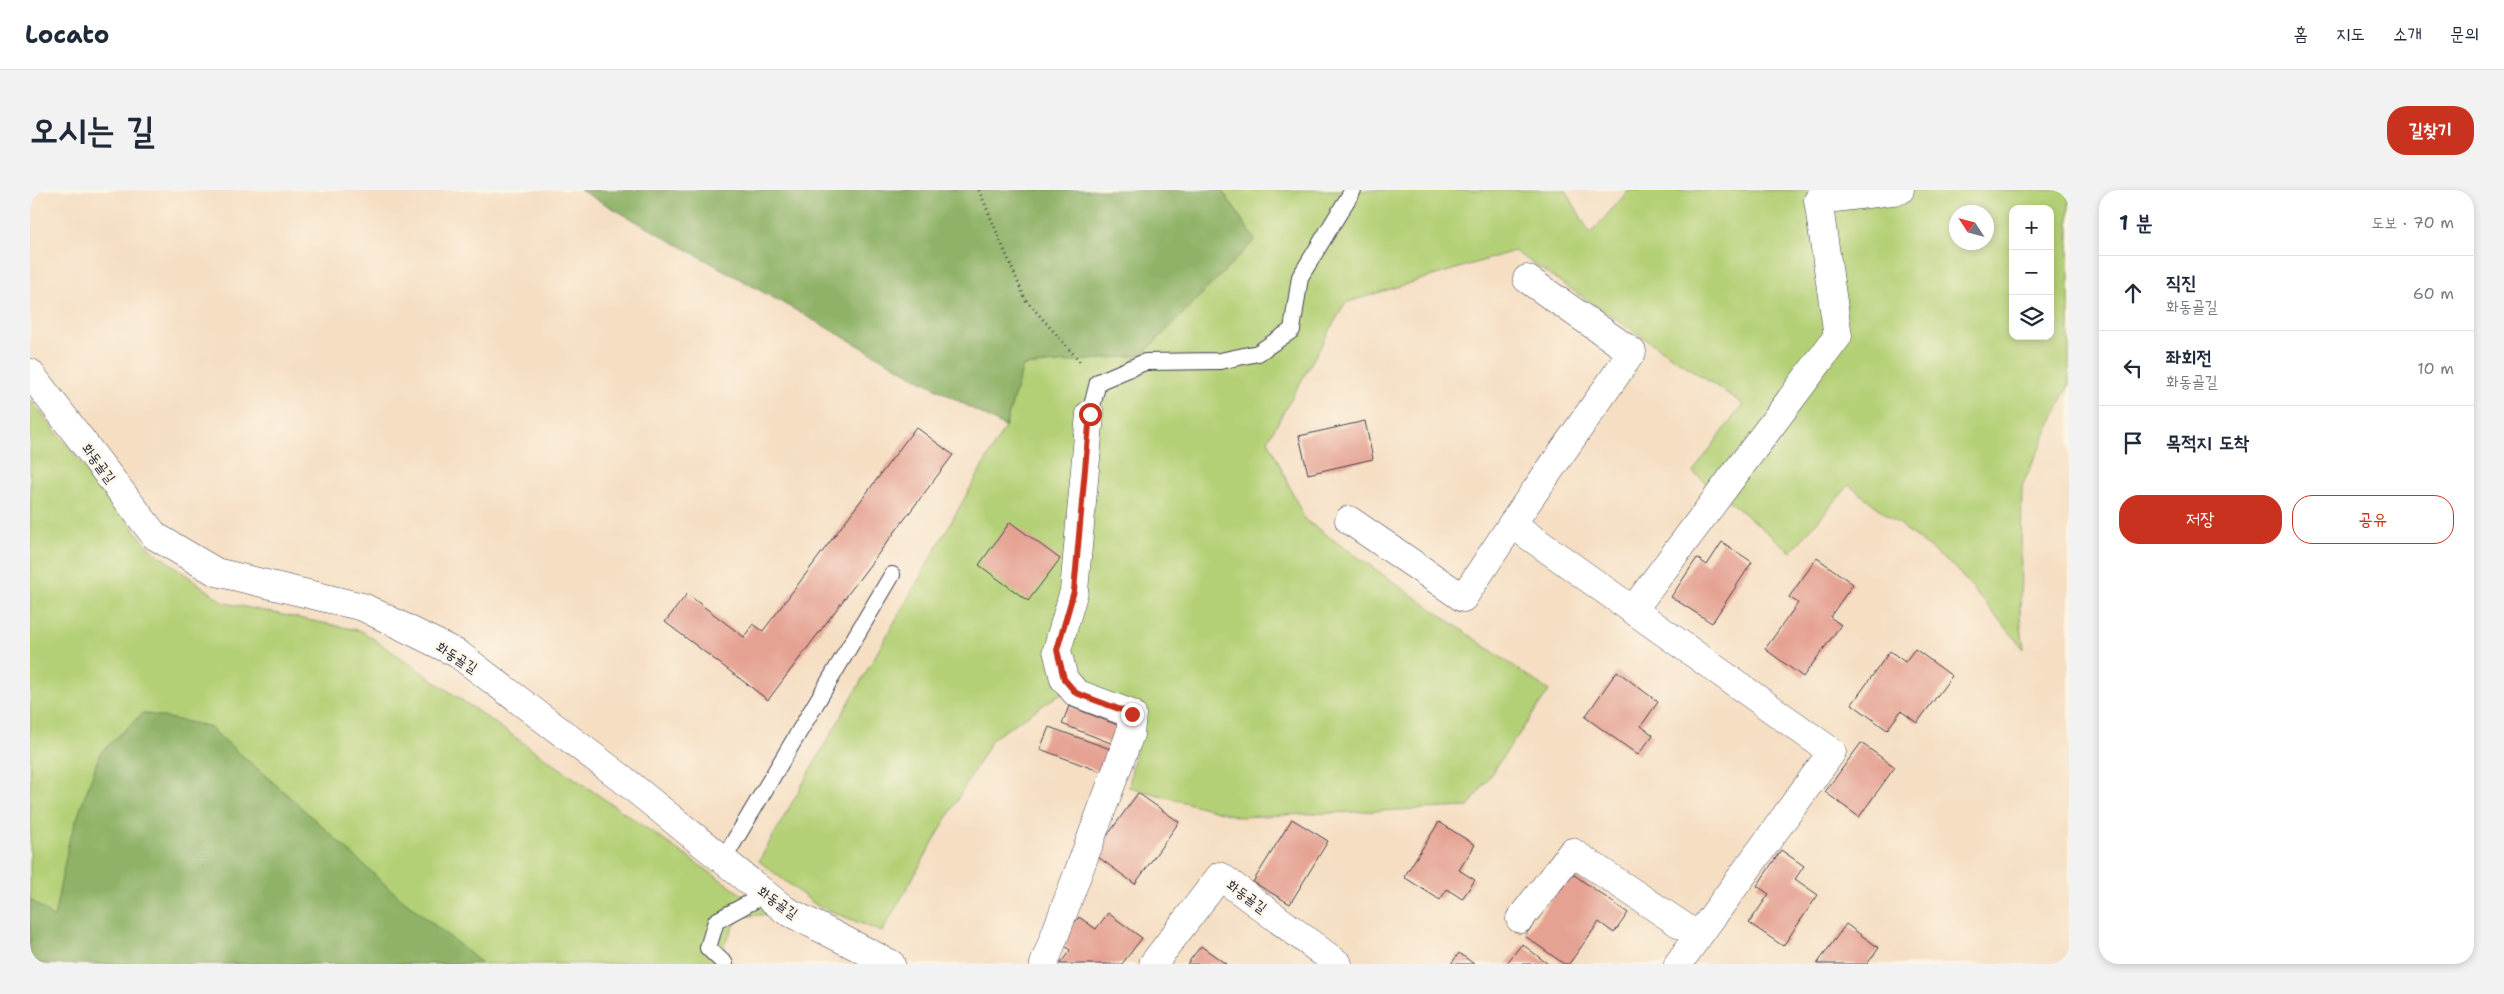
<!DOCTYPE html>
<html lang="ko">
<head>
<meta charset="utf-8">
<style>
  :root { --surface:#fff; --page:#f2f2f3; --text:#1f2937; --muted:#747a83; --line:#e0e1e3; --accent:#c8321e }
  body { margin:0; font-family:"Shantell Sans","Poor Story",sans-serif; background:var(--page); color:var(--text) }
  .controls { position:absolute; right:15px; top:15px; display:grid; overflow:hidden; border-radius:10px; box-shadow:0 2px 8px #0003 }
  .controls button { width:45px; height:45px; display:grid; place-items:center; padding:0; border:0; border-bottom:1px solid var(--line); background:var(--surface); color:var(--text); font:25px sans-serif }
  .compass { position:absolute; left:1919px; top:15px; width:45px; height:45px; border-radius:50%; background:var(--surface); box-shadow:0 2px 8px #0003; rotate:306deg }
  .stop { position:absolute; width:15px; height:15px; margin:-11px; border:4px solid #c8321e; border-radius:50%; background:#fff }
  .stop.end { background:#c8321e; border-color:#fff; box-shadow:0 1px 5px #0008 }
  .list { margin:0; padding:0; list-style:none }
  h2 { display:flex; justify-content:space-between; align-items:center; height:65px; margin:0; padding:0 20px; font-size:21px }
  h2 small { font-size:16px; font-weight:400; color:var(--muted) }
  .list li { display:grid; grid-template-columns:32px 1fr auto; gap:15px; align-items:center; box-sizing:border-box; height:75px; padding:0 20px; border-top:1px solid var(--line) }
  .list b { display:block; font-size:19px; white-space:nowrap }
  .list p { margin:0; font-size:16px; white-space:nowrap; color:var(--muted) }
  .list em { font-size:16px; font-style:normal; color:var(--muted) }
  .actions { display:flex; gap:10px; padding:15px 20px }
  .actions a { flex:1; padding:11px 0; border:1px solid var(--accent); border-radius:20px; text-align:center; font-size:18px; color:var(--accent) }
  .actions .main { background:var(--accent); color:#fff }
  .icon { flex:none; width:28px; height:28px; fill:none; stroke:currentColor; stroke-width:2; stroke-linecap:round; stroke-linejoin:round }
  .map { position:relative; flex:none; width:2039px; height:774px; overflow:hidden; border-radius:20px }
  header { display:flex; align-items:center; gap:30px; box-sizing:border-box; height:70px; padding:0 25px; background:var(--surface); border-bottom:1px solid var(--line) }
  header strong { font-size:24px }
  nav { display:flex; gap:28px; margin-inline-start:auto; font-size:18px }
  .intro { display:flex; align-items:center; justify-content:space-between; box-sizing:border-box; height:120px; padding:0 30px }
  h1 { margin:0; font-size:35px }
  .button { padding:12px 22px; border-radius:20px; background:var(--accent); color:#fff; font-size:18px; font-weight:700 }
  main { display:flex; gap:30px; padding:0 30px }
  aside { flex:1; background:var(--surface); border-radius:20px; box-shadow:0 2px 8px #0003 }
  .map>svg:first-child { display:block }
  .green { fill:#b4d076; stroke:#6b7958; fill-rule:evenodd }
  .forest { fill:#8fb267; stroke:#586a51 }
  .building { fill:#e5a293 }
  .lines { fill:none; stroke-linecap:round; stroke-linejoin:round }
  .service-casing { stroke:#423e4f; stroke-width:18 }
  .minor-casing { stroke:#423e4f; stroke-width:29 }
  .path { stroke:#423e4f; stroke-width:3; stroke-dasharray:1 4; stroke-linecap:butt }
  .service { stroke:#fff; stroke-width:16 }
  .minor { stroke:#fff; stroke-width:28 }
  .route { stroke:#c8321e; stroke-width:6 }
  .labels { text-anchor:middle; stroke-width:4; stroke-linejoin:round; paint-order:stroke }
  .street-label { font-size:14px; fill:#22223b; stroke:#fcf5e5 }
</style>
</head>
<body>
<header>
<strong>Locato</strong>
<nav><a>홈</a><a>지도</a><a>소개</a><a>문의</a></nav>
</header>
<div class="intro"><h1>오시는 길</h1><a class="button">길찾기</a></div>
<main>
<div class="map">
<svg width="2039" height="774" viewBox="0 0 2039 774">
  <rect width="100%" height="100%" fill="#fcf5e5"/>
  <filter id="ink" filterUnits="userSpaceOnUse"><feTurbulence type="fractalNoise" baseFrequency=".02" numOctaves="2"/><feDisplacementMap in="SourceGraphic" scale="10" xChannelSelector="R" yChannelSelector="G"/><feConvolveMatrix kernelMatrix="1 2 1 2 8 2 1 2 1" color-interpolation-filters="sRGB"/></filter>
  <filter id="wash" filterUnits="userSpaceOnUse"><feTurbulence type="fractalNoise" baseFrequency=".0096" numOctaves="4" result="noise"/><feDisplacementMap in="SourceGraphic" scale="20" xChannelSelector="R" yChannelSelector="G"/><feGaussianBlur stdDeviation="1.12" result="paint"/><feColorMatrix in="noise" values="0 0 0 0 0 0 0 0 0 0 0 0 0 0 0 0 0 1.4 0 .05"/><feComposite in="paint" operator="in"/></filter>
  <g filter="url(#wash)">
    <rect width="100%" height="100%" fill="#f5dec2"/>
    <!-- green -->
    <g class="green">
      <path d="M1192,0H1536L1560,44L1599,0H2039V195L1992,296L1990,429L1994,459L1925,378L1819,295L1761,362L1663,282L1713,214L1484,61L1315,113L1238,250L1275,330L1519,501L1438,617L1209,627L1099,597L1112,521L1030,504L962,549L852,742L786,715L729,671L975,237L993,176L1112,165L1225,50ZM1983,19H2020V146H1983ZM1926,22H1956V52H1926Z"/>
      <polygon points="0,209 119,358 195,413 332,441 740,724 709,727 684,774 0,774"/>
    </g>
    <!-- forest -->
    <g class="forest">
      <polygon points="550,0 1192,0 1225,50 1112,165 993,176 975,237"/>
      <polygon points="113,523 178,536 261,608 360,699 453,774 0,774 0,709 24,728 39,651 70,563"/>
    </g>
    <g id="blocks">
      <!-- building -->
      <g class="building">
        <polygon points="1335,231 1343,269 1278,284 1269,246"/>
        <polygon points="886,237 923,265 738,510 635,432 657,404 714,447 723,434 733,441"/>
        <polygon points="980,332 1030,369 998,411 949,375"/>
        <polygon points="1692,352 1722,372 1682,433 1641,407 1667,368 1677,375"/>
        <polygon points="1787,368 1823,394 1800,427 1811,435 1773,487 1735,459 1768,413 1759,407"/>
        <polygon points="1885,459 1922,486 1887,533 1871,521 1857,540 1822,514 1860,461 1875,472"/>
        <polygon points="1587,481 1628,512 1611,536 1623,545 1608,565 1555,527"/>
        <polygon points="1039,516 1090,536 1083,554 1032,534"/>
        <polygon points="1019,537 1083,560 1074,583 1010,559"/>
        <polygon points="1831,553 1865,577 1829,627 1795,602"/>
        <polygon points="1108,603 1149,632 1105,694 1064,664"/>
        <polygon points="1262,629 1298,651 1260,714 1223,692"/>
        <polygon points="1409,632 1445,655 1429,680 1445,690 1432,709 1417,699 1410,710 1374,687"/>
        <polygon points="1751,660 1774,676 1765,689 1788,705 1753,756 1719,733 1739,704 1727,696"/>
        <polygon points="1540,682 1598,723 1584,743 1569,732 1539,774 1534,774 1495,746"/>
        <polygon points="1078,723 1112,748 1092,774 1030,774 1040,760 1030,752 1049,727 1066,739"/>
        <polygon points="1816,734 1849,758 1837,774 1787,774"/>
        <polygon points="1492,754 1518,774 1476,774"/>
        <polygon points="1171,756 1196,774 1157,774"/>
        <polygon points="1429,763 1444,774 1421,774"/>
      </g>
    </g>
  </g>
  <g filter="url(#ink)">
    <use href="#blocks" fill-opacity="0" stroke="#423e4f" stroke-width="1"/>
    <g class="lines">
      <defs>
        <g id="service">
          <polyline points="1060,224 1068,192 1115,172 1190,171 1228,163 1262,140 1270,87 1323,0"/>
          <polyline points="693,670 862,385"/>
          <polyline points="695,774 678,758 686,731 736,704"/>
        </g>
        <g id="minor">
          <polyline points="0,183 125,346 186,382 333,417 428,464 589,586 755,720 861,774"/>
          <polyline points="1319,330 1433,408 1482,334 1802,562 1648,774"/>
          <polyline points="1482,334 1602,162 1497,89"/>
          <polyline points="1603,420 1808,146 1788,10 1870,0"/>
          <polyline points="1490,729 1542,662 1668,746"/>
          <polyline points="1014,774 1100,544 1102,524 1046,503 1034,489 1027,460 1044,401 1060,224"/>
          <polyline points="1123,774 1190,686 1308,774"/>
        </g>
      </defs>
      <!-- service casing -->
      <use href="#service" class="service-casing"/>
      <!-- minor casing -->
      <use href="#minor" class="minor-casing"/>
      <!-- path -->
      <polyline class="path" points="949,0 995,109 1052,174"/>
      <!-- service -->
      <use href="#service" class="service"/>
      <!-- minor -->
      <use href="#minor" class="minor"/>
    </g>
  </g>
  <g class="lines" filter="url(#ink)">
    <!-- route -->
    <polyline class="route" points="1060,224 1044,401 1027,460 1034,489 1046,503 1102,524"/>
  </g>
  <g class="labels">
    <!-- street labels -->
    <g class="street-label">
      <text transform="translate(69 273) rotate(53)" y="5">화동골길</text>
      <text transform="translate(427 467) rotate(32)" y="5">화동골길</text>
      <text transform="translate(1217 706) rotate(36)" y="5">화동골길</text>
      <text transform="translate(748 712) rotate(35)" y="5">화동골길</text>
    </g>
  </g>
</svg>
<div class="controls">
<button>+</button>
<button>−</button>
<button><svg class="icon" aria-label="layers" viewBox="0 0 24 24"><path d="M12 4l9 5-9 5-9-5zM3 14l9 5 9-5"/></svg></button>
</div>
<svg class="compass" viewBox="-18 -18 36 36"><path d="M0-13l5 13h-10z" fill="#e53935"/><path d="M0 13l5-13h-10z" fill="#747a83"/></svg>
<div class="stop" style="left:1060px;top:224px"></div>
<div class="stop end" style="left:1102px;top:524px"></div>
</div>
<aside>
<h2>1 분<small>도보 · 70 m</small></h2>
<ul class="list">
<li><svg class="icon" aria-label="ahead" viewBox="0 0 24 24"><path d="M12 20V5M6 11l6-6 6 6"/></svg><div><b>직진</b><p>화동골길</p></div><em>60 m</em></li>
<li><svg class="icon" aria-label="left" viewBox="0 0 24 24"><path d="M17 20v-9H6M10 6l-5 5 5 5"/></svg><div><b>좌회전</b><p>화동골길</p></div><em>10 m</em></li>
<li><svg class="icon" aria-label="arrive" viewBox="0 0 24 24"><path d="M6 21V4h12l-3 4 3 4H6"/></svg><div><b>목적지 도착</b></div></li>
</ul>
<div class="actions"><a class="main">저장</a><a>공유</a></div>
</aside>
</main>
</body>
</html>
